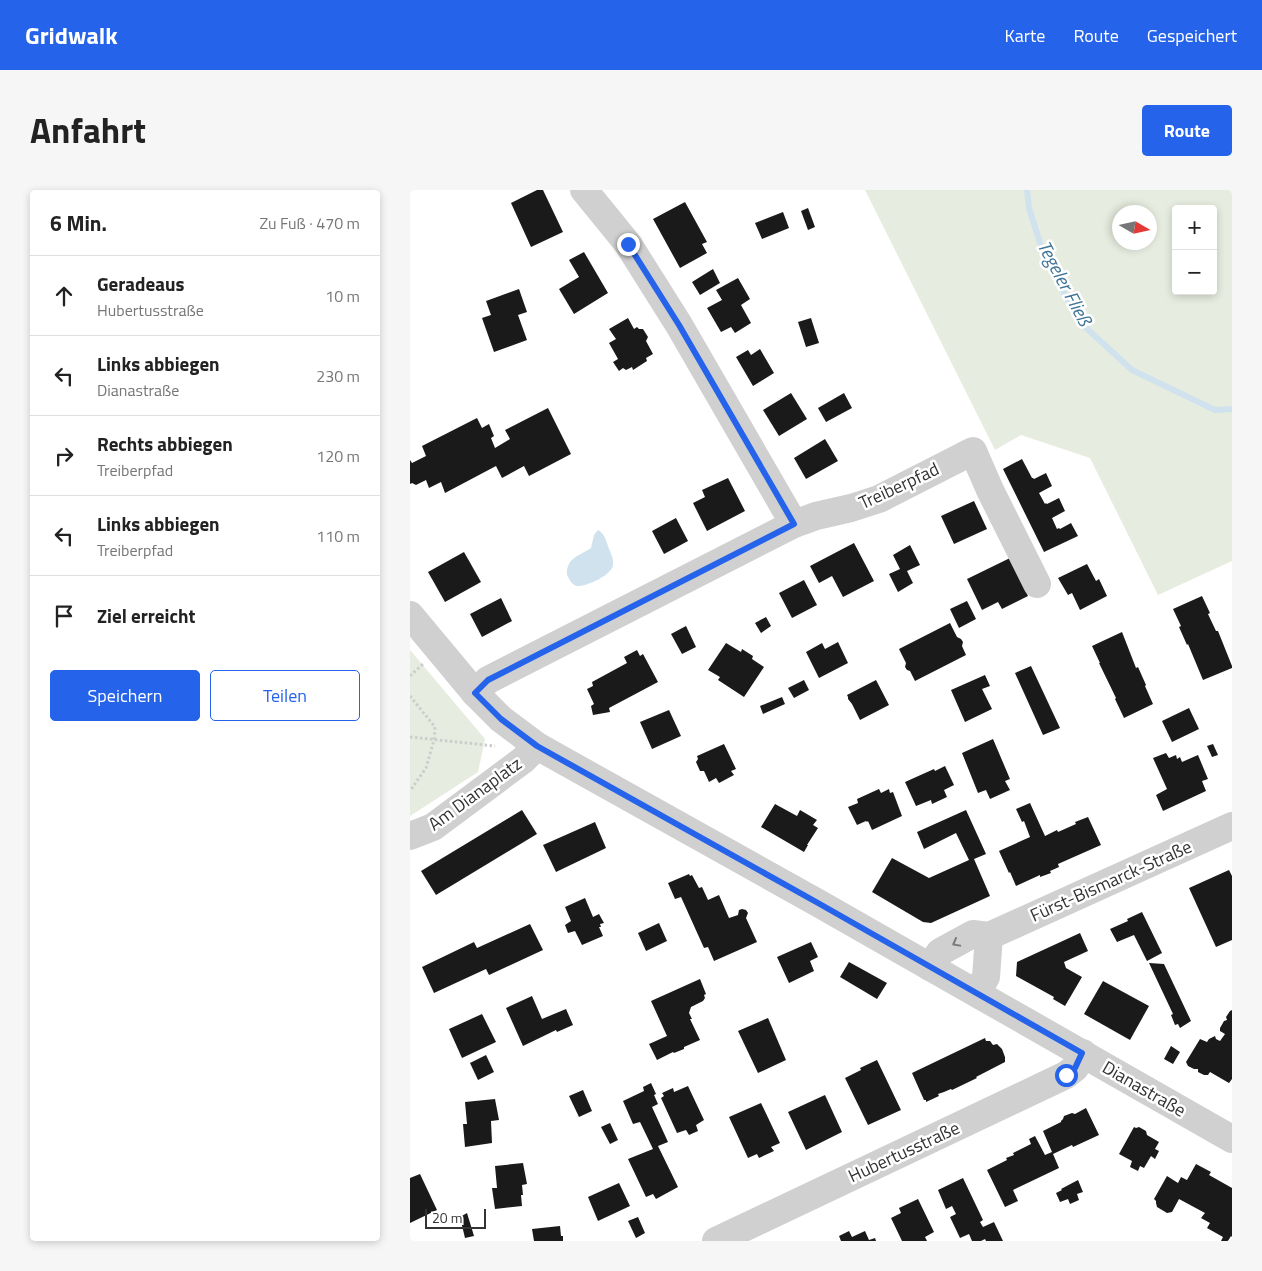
<!DOCTYPE html>
<html lang="de">
<head>
<meta charset="utf-8">
<style>
  :root { --surface:#fff; --page:#f6f6f6; --text:#222; --muted:#767676; --line:#e0e0e0; --accent:#2563eb }
  body { margin:0; font-family:"Titillium Web",sans-serif; background:var(--page); color:var(--text) }
  .controls { position:absolute; right:15px; top:15px; display:grid; overflow:hidden; border-radius:5px; box-shadow:0 2px 8px #0003 }
  .controls button { width:45px; height:45px; display:grid; place-items:center; padding:0; border:0; border-bottom:1px solid var(--line); background:var(--surface); color:var(--text); font:25px sans-serif }
  .compass { position:absolute; left:702px; top:15px; width:45px; height:45px; border-radius:50%; background:var(--surface); box-shadow:0 2px 8px #0003; rotate:99deg }
  .scale { position:absolute; left:15px; bottom:12px; width:61px; box-sizing:border-box; padding-left:5px; border:2px solid #333; border-top:0; font-size:14px; line-height:18px; white-space:nowrap; color:#333; -webkit-text-stroke:4px #fff; paint-order:stroke }
  .stop { position:absolute; width:15px; height:15px; margin:-11px; border:4px solid #2563eb; border-radius:50%; background:#fff }
  .stop.end { background:#2563eb; border-color:#fff; box-shadow:0 1px 5px #0008 }
  .list { margin:0; padding:0; list-style:none }
  h2 { display:flex; justify-content:space-between; align-items:center; height:65px; margin:0; padding:0 20px; font-size:21px }
  h2 small { font-size:16px; font-weight:400; color:var(--muted) }
  .list li { display:grid; grid-template-columns:32px 1fr auto; gap:15px; align-items:center; box-sizing:border-box; height:80px; padding:0 20px; border-top:1px solid var(--line) }
  .list b { display:block; font-size:19px; white-space:nowrap }
  .list p { margin:0; font-size:16px; white-space:nowrap; color:var(--muted) }
  .list em { font-size:16px; font-style:normal; color:var(--muted) }
  .actions { display:flex; gap:10px; padding:15px 20px }
  .actions a { flex:1; padding:11px 0; border:1px solid var(--accent); border-radius:5px; text-align:center; font-size:18px; color:var(--accent) }
  .actions .main { background:var(--accent); color:#fff }
  .icon { flex:none; width:28px; height:28px; fill:none; stroke:currentColor; stroke-width:2; stroke-linecap:round; stroke-linejoin:round }
  .map { position:relative; flex:none; width:822px; height:1051px; overflow:hidden; border-radius:5px }
  header { display:flex; align-items:center; gap:30px; box-sizing:border-box; height:70px; padding:0 25px; background:var(--accent); color:#fff }
  header strong { font-size:24px }
  nav { display:flex; gap:28px; margin-inline-start:auto; font-size:18px }
  .intro { display:flex; align-items:center; justify-content:space-between; box-sizing:border-box; height:120px; padding:0 30px }
  h1 { margin:0; font-size:35px }
  .button { padding:12px 22px; border-radius:5px; background:var(--accent); color:#fff; font-size:18px; font-weight:700 }
  main { display:flex; gap:30px; padding:0 30px }
  aside { flex:1; background:var(--surface); border-radius:5px; box-shadow:0 2px 8px #0003 }
  .map>svg:first-child { display:block }
  .green { fill:#e6ecdf; fill-rule:evenodd }
  .water { fill:#cfe2ee }
  .lines { fill:none; stroke-linecap:round; stroke-linejoin:round }
  .stream { stroke:#cfe2ee; stroke-width:6 }
  .building { fill:#1a1a1a }
  .path { stroke:#cdcdcd; stroke-width:3; stroke-dasharray:2.5 2.5; stroke-linecap:butt }
  .minor { stroke:#d0d0d0; stroke-width:28 }
  .oneway { stroke:#7a7a7a }
  .route { stroke:#2563eb; stroke-width:6 }
  .labels { text-anchor:middle; stroke-width:5; stroke-linejoin:round; paint-order:stroke }
  .street-label { font-size:18px; fill:#333; stroke:#fff }
  .water-label { font-size:19px; font-style:italic; fill:#3f7597; stroke:#fff }
</style>
</head>
<body>
<header>
<strong>Gridwalk</strong>
<nav><a>Karte</a><a>Route</a><a>Gespeichert</a></nav>
</header>
<div class="intro"><h1>Anfahrt</h1><a class="button">Route</a></div>
<main>
<aside>
<h2>6 Min.<small>Zu Fuß · 470 m</small></h2>
<ul class="list">
<li><svg class="icon" aria-label="ahead" viewBox="0 0 24 24"><path d="M12 20V5M6 11l6-6 6 6"/></svg><div><b>Geradeaus</b><p>Hubertusstraße</p></div><em>10 m</em></li>
<li><svg class="icon" aria-label="left" viewBox="0 0 24 24"><path d="M17 20v-9H6M10 6l-5 5 5 5"/></svg><div><b>Links abbiegen</b><p>Dianastraße</p></div><em>230 m</em></li>
<li><svg class="icon" aria-label="right" viewBox="0 0 24 24"><path d="M7 20v-9h11M14 6l5 5-5 5"/></svg><div><b>Rechts abbiegen</b><p>Treiberpfad</p></div><em>120 m</em></li>
<li><svg class="icon" aria-label="left" viewBox="0 0 24 24"><path d="M17 20v-9H6M10 6l-5 5 5 5"/></svg><div><b>Links abbiegen</b><p>Treiberpfad</p></div><em>110 m</em></li>
<li><svg class="icon" aria-label="arrive" viewBox="0 0 24 24"><path d="M6 21V4h12l-3 4 3 4H6"/></svg><div><b>Ziel erreicht</b></div></li>
</ul>
<div class="actions"><a class="main">Speichern</a><a>Teilen</a></div>
</aside>
<div class="map">
<svg width="822" height="1051" viewBox="0 0 822 1051">
  <rect width="100%" height="100%" fill="#fff"/>
  <!-- green -->
  <g class="green">
    <path d="M455,0H822V371L748,405L680,268L611,245L585,260ZM766,19H803V101H766ZM740,22V52H710V22Z"/>
    <polygon points="0,460 75,549 68,582 0,626"/>
  </g>
  <!-- water -->
  <path class="water" d="M188,340C194,343 196,350 198,356C200,362 204,368 203,375C202,385 176,397 167,396C162,395 159,389 157,385C156,368 169,366 181,358L184,345Z"/>
  <g class="lines">
    <!-- stream -->
    <polyline class="stream" points="617,0 619,18 633,62 653,101 673,135 722,180 805,220 822,219"/>
  </g>
  <!-- building -->
  <g class="building">
    <polygon points="127,0 133,0 153,42 121,57 101,13"/>
    <polygon points="275,12 297,52 292,54 297,63 270,78 243,29"/>
    <polygon points="398,18 405,37 398,40 391,21"/>
    <polygon points="373,22 379,38 352,49 345,33"/>
    <polygon points="174,62 198,103 164,124 149,99 169,87 159,70"/>
    <polygon points="303,79 310,93 290,105 282,92"/>
    <polygon points="328,88 340,109 331,115 341,133 325,143 321,137 311,142 297,118 312,110 306,100"/>
    <polygon points="109,99 117,122 108,125 117,150 84,162 72,128 81,125 76,111"/>
    <polygon points="218,128 224,139 227,137 229,139 233,139 238,147 236,151 243,164 236,168 237,171 223,180 222,177 216,180 213,178 209,181 203,172 208,169 199,153 206,149 199,139"/>
    <polygon points="401,128 409,153 396,157 388,132"/>
    <polygon points="350,159 364,183 343,196 326,167 338,160 341,165"/>
    <polygon points="381,203 397,229 369,246 353,220"/>
    <polygon points="434,203 442,218 416,232 408,218"/>
    <polygon points="138,218 161,264 119,286 114,276 92,288 86,276 35,303 31,292 19,298 16,290 6,295 2,293 0,294 0,270 2,273 16,266 12,256 67,228 72,238 79,234 84,246 81,248 85,258 100,249 95,240"/>
    <polygon points="415,249 428,271 396,289 384,268"/>
    <polygon points="612,269 622,288 623,288 624,289 636,283 642,296 629,303 635,314 636,313 637,314 649,308 655,321 642,328 647,339 649,338 650,339 661,333 668,346 634,362 593,279"/>
    <polygon points="318,288 335,321 297,341 283,313 295,307 292,300"/>
    <polygon points="564,311 577,339 544,354 531,326"/>
    <polygon points="266,328 278,351 254,364 242,341"/>
    <polygon points="444,353 464,391 433,407 422,386 409,393 400,376"/>
    <polygon points="500,355 510,375 497,381 503,393 488,402 479,384 490,379 483,365"/>
    <polygon points="54,362 71,392 35,412 18,382"/>
    <polygon points="600,368 618,406 592,419 588,412 572,420 557,389"/>
    <polygon points="677,374 686,391 689,389 697,406 670,420 662,403 658,405 648,388"/>
    <polygon points="394,390 407,415 382,428 369,403"/>
    <polygon points="792,406 800,423 798,424 806,441 808,441 822,476 822,478 793,490 778,454 777,455 769,437 771,436 763,419"/>
    <polygon points="91,408 102,431 72,447 60,424"/>
    <polygon points="557,411 566,429 549,438 540,419"/>
    <polygon points="356,427 361,436 351,443 345,433"/>
    <polygon points="540,433 547,447 551,449 553,452 552,456 556,465 505,491 500,481 497,480 495,477 496,473 489,459"/>
    <polygon points="276,436 286,457 272,464 261,444"/>
    <polygon points="712,442 726,478 728,477 736,495 735,496 743,514 714,528 705,509 706,508 689,473 690,473 682,456"/>
    <polygon points="428,452 438,473 409,488 396,462 412,453 415,459"/>
    <polygon points="316,453 331,462 332,459 343,466 342,469 354,477 334,507 308,490 310,487 298,480"/>
    <polygon points="227,460 230,466 233,464 248,492 199,518 200,522 183,525 181,516 184,514 177,499 183,496 182,492 217,473 214,467"/>
    <polygon points="621,476 650,538 633,545 605,483"/>
    <polygon points="575,485 580,496 572,499 582,519 555,532 541,500"/>
    <polygon points="394,490 399,500 384,508 378,498"/>
    <polygon points="466,490 479,515 450,530 442,514 438,509 438,507 437,505"/>
    <polygon points="372,507 375,514 353,524 350,516"/>
    <polygon points="779,518 789,539 762,552 752,531"/>
    <polygon points="259,520 271,546 242,559 230,532"/>
    <polygon points="583,549 600,589 595,591 600,600 580,609 576,600 568,603 552,563"/>
    <polygon points="314,554 326,579 321,581 324,585 309,593 306,588 299,592 294,581 290,581 286,572 288,569 287,566"/>
    <polygon points="803,554 808,565 802,567 797,556"/>
    <polygon points="756,563 759,568 766,565 767,569 770,567 772,572 788,565 798,589 792,591 796,601 753,621 746,605 757,599 743,568"/>
    <polygon points="535,576 544,595 534,600 537,607 522,614 521,610 506,616 495,592 524,579 525,581"/>
    <polygon points="469,599 471,603 479,599 480,603 483,602 492,626 462,640 458,631 457,632 456,631 447,635 438,617 448,613 447,609"/>
    <polygon points="620,613 635,646 647,640 648,642 666,634 665,632 678,627 691,655 648,674 649,677 640,681 641,683 630,687 630,685 606,696 600,682 599,683 589,661 620,647 614,631 612,632 606,619"/>
    <polygon points="365,614 387,626 390,620 407,630 403,635 408,638 397,655 398,655 394,662 351,637"/>
    <polygon points="112,620 127,644 26,705 11,681"/>
    <polygon points="556,620 576,664 564,669 580,706 521,733 513,732 462,702 482,668 519,688 559,670 546,643 514,659 507,642"/>
    <polygon points="185,632 196,658 146,682 133,655"/>
    <polygon points="819,680 822,686 822,750 806,757 779,698"/>
    <polygon points="279,684 280,686 282,685 289,698 292,697 298,710 309,705 319,728 328,725 329,720 332,719 336,720 338,723 336,728 347,752 304,771 298,757 294,758 271,707 265,709 258,693"/>
    <polygon points="175,708 183,727 189,724 194,733 190,734 191,737 189,737 193,746 172,755 165,741 158,743 155,735 161,731 155,717"/>
    <polygon points="732,722 752,763 737,771 724,745 707,752 700,739 718,731 717,729"/>
    <polygon points="249,733 257,751 236,761 228,743"/>
    <polygon points="120,734 133,760 79,785 76,779 24,803 12,777 64,752 67,758"/>
    <polygon points="670,743 678,761 654,772 656,778 672,787 655,816 643,809 644,807 606,786 607,772"/>
    <polygon points="401,752 408,767 400,771 404,781 379,793 367,767"/>
    <polygon points="439,772 477,793 467,809 430,787"/>
    <polygon points="739,773 754,774 781,831 770,838 768,834 765,835 761,825 763,824"/>
    <polygon points="290,789 296,804 294,805 295,808 293,811 281,817 279,823 282,829 280,829 290,850 274,857 274,859 264,863 263,862 247,870 239,854 257,846 241,811"/>
    <polygon points="693,791 739,816 720,850 674,824"/>
    <polygon points="122,806 132,829 156,819 163,835 147,842 146,840 113,856 96,818"/>
    <polygon points="822,820 822,889 819,893 800,882 798,885 794,885 788,882 788,879 784,879 778,876 776,872 790,849 797,852 799,849 805,846 806,849 810,851 815,844 810,841 810,838 814,831 817,830 816,827 820,821"/>
    <polygon points="72,824 86,852 52,868 39,839"/>
    <polygon points="358,828 376,870 348,883 328,841"/>
    <polygon points="575,848 576,851 580,851 583,855 587,854 592,859 595,867 595,872 566,887 567,888 542,900 541,899 534,902 528,904 529,906 516,912 516,910 514,910 502,883"/>
    <polygon points="761,856 770,862 763,874 754,869"/>
    <polygon points="76,865 84,882 68,890 60,873"/>
    <polygon points="467,870 491,920 458,935 435,888 451,880 450,878"/>
    <polygon points="241,893 246,904 244,905 248,914 242,917 258,952 248,956 268,997 246,1009 243,1004 236,1007 218,969 243,959 230,932 223,934 213,911 234,901 233,897"/>
    <polygon points="278,896 294,930 286,935 288,941 279,945 276,940 267,943 251,908 254,906 252,903 263,898 264,902"/>
    <polygon points="173,900 182,921 169,927 159,906"/>
    <polygon points="415,905 432,942 396,960 378,922"/>
    <polygon points="85,909 89,930 81,931 82,953 55,957 53,934 57,934 55,912"/>
    <polygon points="351,913 370,953 361,957 364,961 349,968 347,964 338,968 319,927"/>
    <polygon points="676,918 689,945 663,957 662,955 643,964 649,978 603,1000 608,1011 595,1017 577,980 597,970 596,968 604,965 603,963 621,954 619,949 625,946 635,965 642,962 633,941 651,932 651,931 653,929 654,926 662,923 665,924"/>
    <polygon points="200,933 208,950 200,954 191,937"/>
    <polygon points="724,937 726,938 729,937 736,941 737,945 749,952 745,959 749,961 745,969 741,966 734,978 730,976 728,981 720,977 722,971 709,964"/>
    <polygon points="113,973 117,994 112,995 113,1005 111,1005 112,1016 85,1019 82,998 87,998 85,976"/>
    <polygon points="786,974 801,982 799,985 822,998 822,1047 821,1046 818,1051 811,1051 813,1047 797,1038 800,1033 791,1028 795,1023 769,1009 762,1022 757,1023 747,1017 746,1013 746,1011 744,1009 757,986 768,993 771,987 777,990"/>
    <polygon points="10,984 27,1020 0,1033 0,988"/>
    <polygon points="553,988 573,1030 570,1032 573,1037 584,1032 593,1051 576,1051 575,1049 571,1051 562,1051 559,1044 550,1048 540,1027 546,1024 542,1016 536,1019 528,1000"/>
    <polygon points="668,990 673,1002 667,1004 669,1010 660,1014 658,1009 650,1012 646,1003 652,1000 651,999"/>
    <polygon points="209,993 220,1016 188,1031 178,1007"/>
    <polygon points="508,1009 524,1042 515,1047 517,1051 492,1051 481,1028 491,1023 489,1018"/>
    <polygon points="57,1023 64,1046 55,1048 50,1027"/>
    <polygon points="228,1027 235,1043 226,1048 218,1031"/>
    <polygon points="150,1036 151,1046 153,1046 153,1051 124,1051 122,1039"/>
    <polygon points="439,1041 442,1047 455,1041 459,1050 465,1048 466,1051 431,1051 429,1046"/>
  </g>
  <g class="lines">
    <!-- path -->
    <g class="path">
      <polyline points="0,486 13,474"/>
      <polyline points="0,506 25,537 24,550 16,578 0,601"/>
      <polyline points="0,547 85,556"/>
    </g>
    <!-- minor -->
    <g class="minor">
      <polyline points="174,0 218,54 269,135 384,334"/>
      <polyline points="0,425 65,503 91,529 127,556 408,713 822,949"/>
      <polyline points="65,503 78,490 384,334 406,326 441,318 469,309 563,261 580,300 627,394"/>
      <polyline points="0,646 23,637 113,570 127,556"/>
      <polyline points="520,777 530,762 563,744 579,746 822,636"/>
      <polyline points="567,803 576,787 579,746"/>
      <polyline points="306,1051 656,885 665,878 673,863"/>
    </g>
  </g>
  <!-- one-way arrows -->
  <defs><path id="oneway-chevron" d="M-2-3.5L2.5 0L-2 3.5" fill="none" stroke-width="1.6" stroke-linecap="round" stroke-linejoin="round" transform="scale(1.25)"/></defs>
  <use class="oneway" href="#oneway-chevron" transform="translate(546 753) rotate(151)"/>
  <g class="lines">
    <!-- route -->
    <polyline class="route" points="218,54 269,135 384,334 78,490 65,503 91,529 127,556 408,713 672,863 665,878 656,885"/>
  </g>
  <g class="labels">
    <!-- street labels -->
    <g class="street-label">
      <text transform="translate(489 296) rotate(-25)" y="6">Treiberpfad</text>
      <text transform="translate(65 604) rotate(-36)" y="6">Am Dianaplatz</text>
      <text transform="translate(701 691) rotate(-24)" y="6">Fürst-Bismarck-Straße</text>
      <text transform="translate(734 899) rotate(30)" y="6">Dianastraße</text>
      <text transform="translate(494 962) rotate(-25)" y="6">Hubertusstraße</text>
    </g>
    <!-- water labels -->
    <g class="water-label">
      <text transform="translate(655 93) rotate(62)" y="7">Tegeler Fließ</text>
    </g>
  </g>
</svg>
<div class="controls">
<button>+</button>
<button>−</button>
</div>
<svg class="compass" viewBox="-18 -18 36 36"><path d="M0-13l5 13h-10z" fill="#e53935"/><path d="M0 13l5-13h-10z" fill="#767676"/></svg>
<div class="scale">20 m</div>
<div class="stop" style="left:656px;top:885px"></div>
<div class="stop end" style="left:218px;top:54px"></div>
</div>
</main>
</body>
</html>
